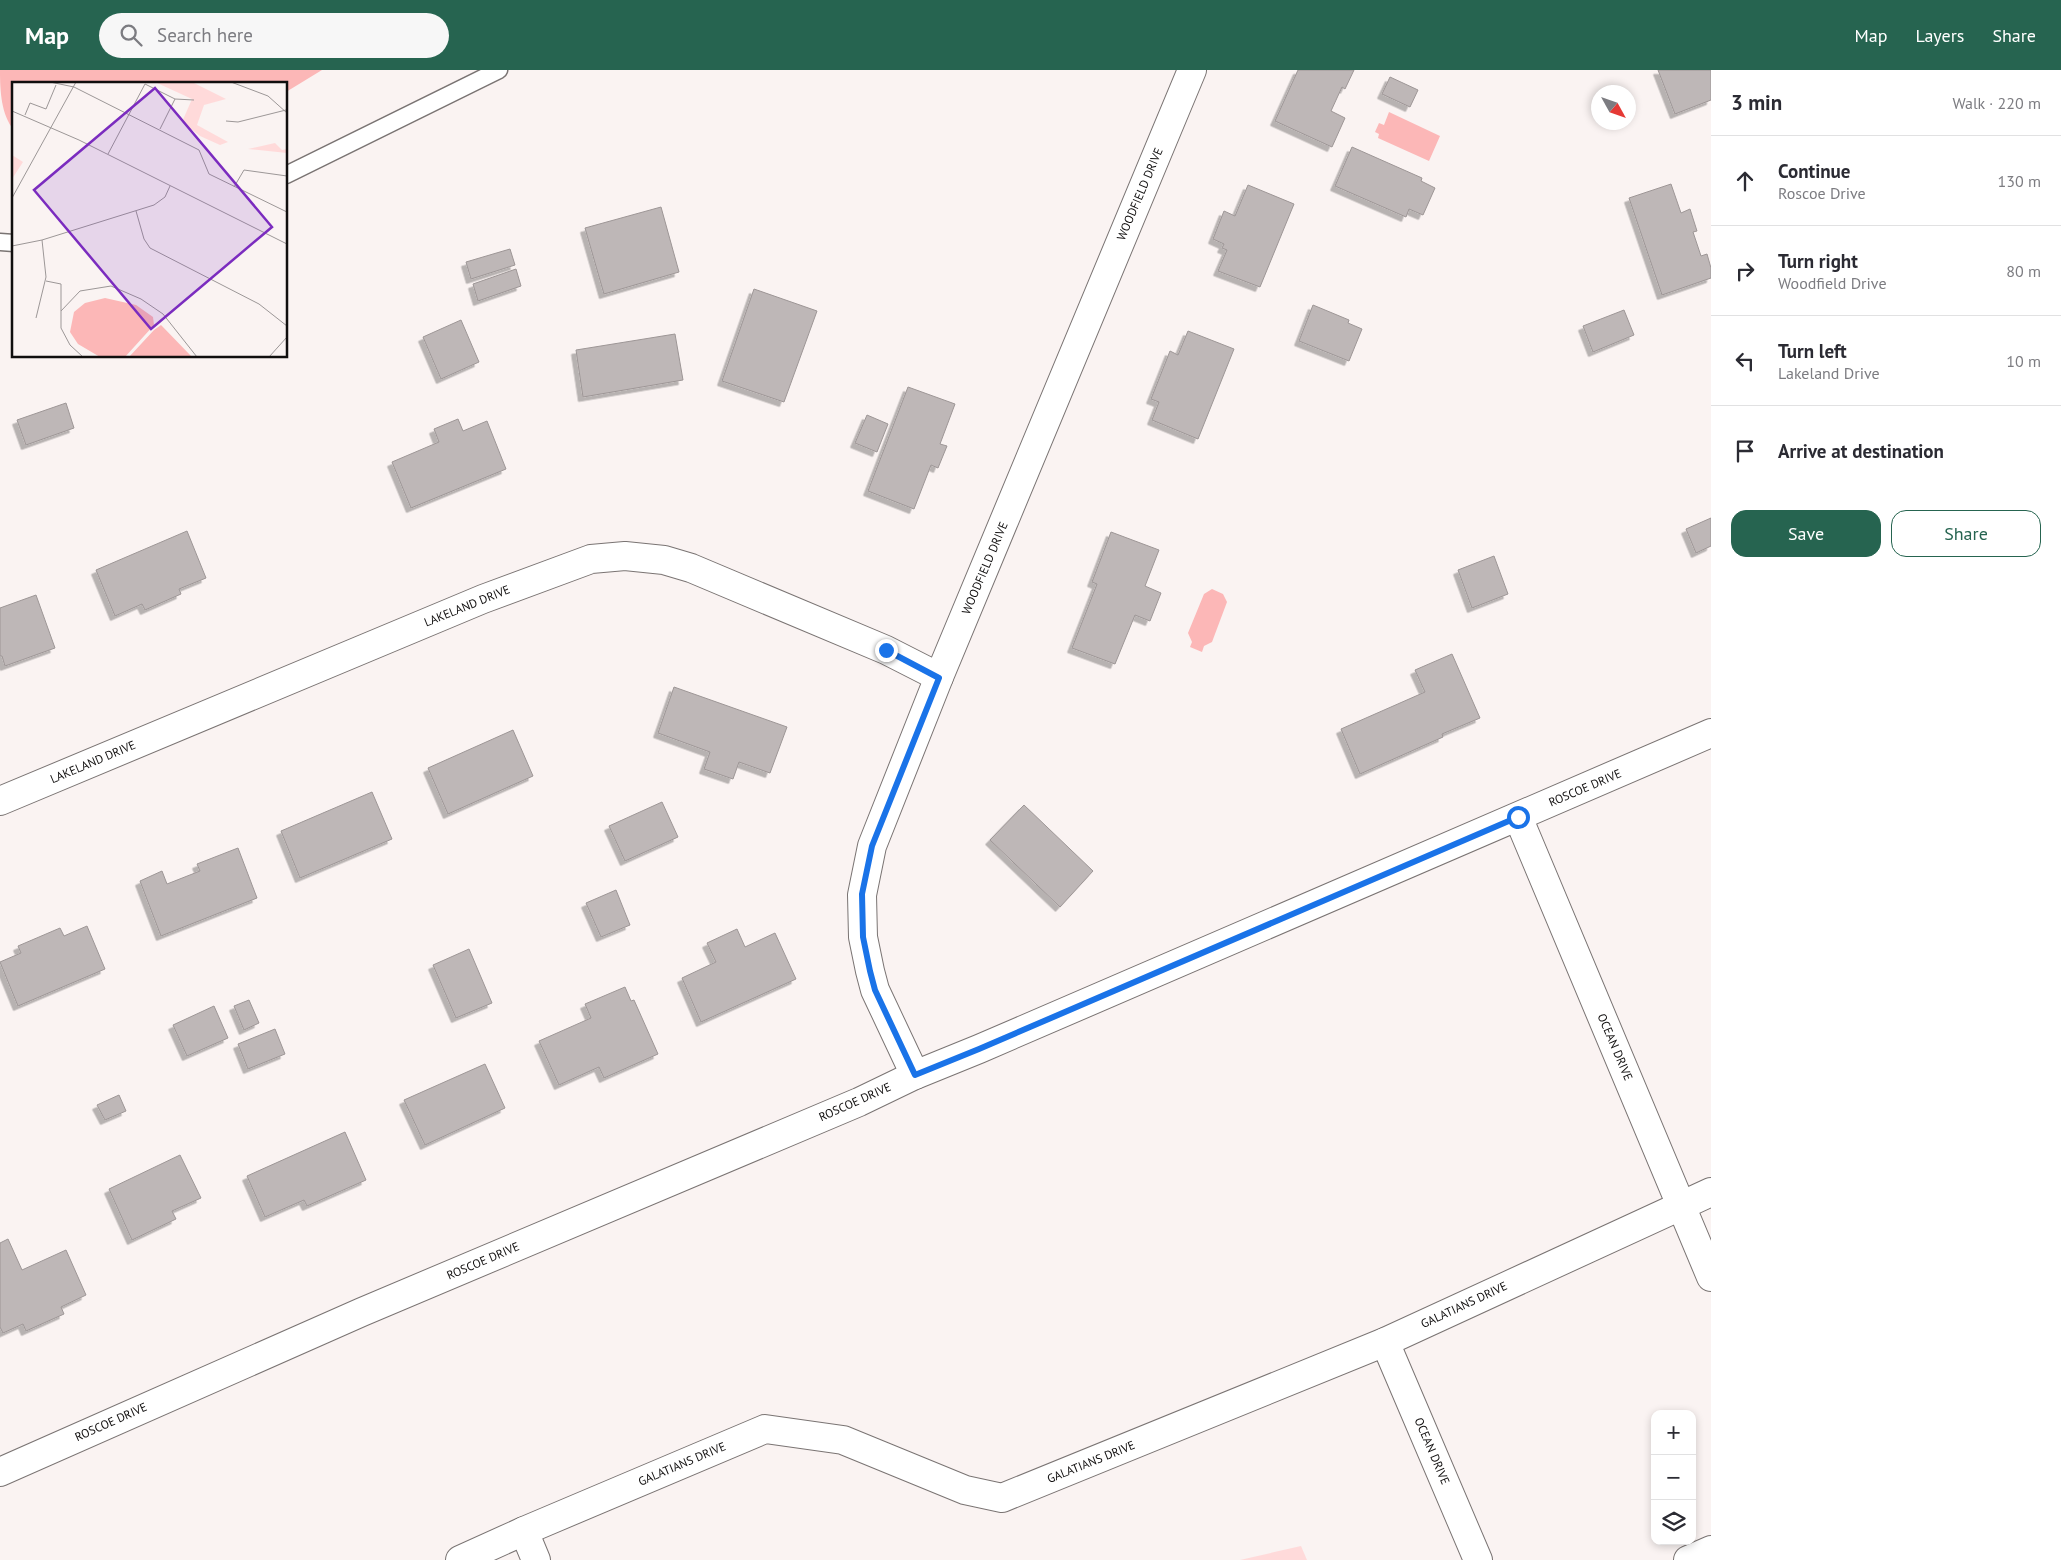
<!DOCTYPE html>
<html lang="en">
<head>
<meta charset="utf-8">
<style>
  :root { --surface:#fff; --page:#f7f7f7; --text:#2b2b33; --muted:#7c7c81; --line:#e1e1e2; --accent:#266450 }
  body { margin:0; font-family:"PT Sans",sans-serif; background:var(--page); color:var(--text) }
  .controls { position:absolute; right:15px; bottom:15px; display:grid; overflow:hidden; border-radius:10px; box-shadow:0 2px 8px #0003 }
  .controls button { width:45px; height:45px; display:grid; place-items:center; padding:0; border:0; border-bottom:1px solid var(--line); background:var(--surface); color:var(--text); font:25px sans-serif }
  .compass { position:absolute; left:1591px; top:15px; width:45px; height:45px; border-radius:50%; background:var(--surface); box-shadow:0 2px 8px #0003; rotate:130deg }
  .stop { position:absolute; width:15px; height:15px; margin:-11px; border:4px solid #1a73e8; border-radius:50%; background:#fff }
  .stop.end { background:#1a73e8; border-color:#fff; box-shadow:0 1px 5px #0008 }
  .list { margin:0; padding:0; list-style:none }
  h2 { display:flex; justify-content:space-between; align-items:center; height:65px; margin:0; padding:0 20px; font-size:21px }
  h2 small { font-size:16px; font-weight:400; color:var(--muted) }
  .list li { display:grid; grid-template-columns:32px 1fr auto; gap:15px; align-items:center; box-sizing:border-box; height:90px; padding:0 20px; border-top:1px solid var(--line) }
  .list b { display:block; font-size:19px; white-space:nowrap }
  .list p { margin:0; font-size:16px; white-space:nowrap; color:var(--muted) }
  .list em { font-size:16px; font-style:normal; color:var(--muted) }
  .actions { display:flex; gap:10px; padding:15px 20px }
  .actions a { flex:1; padding:11px 0; border:1px solid var(--accent); border-radius:15px; text-align:center; font-size:18px; color:var(--accent) }
  .actions .main { background:var(--accent); color:#fff }
  .icon { flex:none; width:28px; height:28px; fill:none; stroke:currentColor; stroke-width:2; stroke-linecap:round; stroke-linejoin:round }
  .map { position:relative; flex:none; width:1711px; height:1490px; overflow:hidden }
  header { display:flex; align-items:center; gap:30px; box-sizing:border-box; height:70px; padding:0 25px; background:var(--accent); color:#fff }
  header strong { font-size:24px }
  nav { display:flex; gap:28px; margin-inline-start:auto; font-size:18px }
  .search { width:350px; height:45px; background:var(--page); display:flex; align-items:center; gap:12px; box-sizing:border-box; padding:0 18px; border-radius:28px; color:var(--muted); font-size:19px }
  main { display:flex }
  aside { flex:1; background:var(--surface) }
  .map>svg:first-child { display:block }
  .green { fill:#ffdada }
  .water { fill:#fcb7b7 }
  .building { fill:#beb7b7; stroke:#9d9696; filter:url(#shadow) }
  .lines { fill:none; stroke-linecap:round; stroke-linejoin:round }
  .service-casing { stroke:#7a7473; stroke-width:19 }
  .minor-casing { stroke:#7a7473; stroke-width:30 }
  .service { stroke:#fff; stroke-width:16 }
  .minor { stroke:#fff; stroke-width:28 }
  .route { stroke:#1a73e8; stroke-width:6 }
  .labels { text-anchor:middle; stroke-width:4; stroke-linejoin:round; paint-order:stroke }
  .street-label { font-size:12px; fill:#100e0e; stroke:#fff }
  .inset-road { fill:none; stroke:#9c9797; stroke-width:1 }
  .view { fill:#7b2cbf; fill-opacity:0.15; stroke:#7b2cbf; stroke-width:2.5 }
  .inset-edge { fill:none; stroke:#100e0e; stroke-width:2.5 }
</style>
</head>
<body>
<header>
<strong>Map</strong>
<div class="search"><svg class="icon" aria-label="search" viewBox="0 0 24 24"><circle cx="10" cy="10" r="6"/><path d="M15 15l6 6"/></svg>Search here</div>
<nav><a>Map</a><a>Layers</a><a>Share</a></nav>
</header>
<main>
<div class="map">
<svg width="1711" height="1490" viewBox="0 0 1711 1490">
  <defs>
    <filter id="shadow"><feDropShadow dx="-4.5" dy="4.5" stdDeviation="0" flood-color="#0004"/></filter>
  </defs>
  <rect width="100%" height="100%" fill="#faf3f2"/>
  <!-- green -->
  <polygon class="green" points="1301,1476 1307,1490 1240,1490"/>
  <!-- water -->
  <g class="water">
    <path d="M0,0H322L286,22V14H14V60C1,45 0,20 0,0Z"/>
    <polygon points="1389,42 1440,66 1429,91 1378,68 1379,64 1375,62 1379,53 1384,55"/>
    <polygon points="1212,519 1223,524 1227,532 1212,572 1204,576 1202,582 1190,577 1192,572 1188,563 1204,524"/>
  </g>
  <!-- building -->
  <g class="building">
    <polygon points="1298,0 1354,0 1345,19 1342,17 1331,41 1345,48 1332,77 1275,51"/>
    <polygon points="1658,0 1711,0 1711,30 1675,44"/>
    <polygon points="1390,7 1418,20 1410,37 1382,24"/>
    <polygon points="1352,77 1422,108 1421,111 1435,118 1423,145 1409,139 1406,147 1335,116"/>
    <polygon points="1671,114 1681,143 1690,139 1697,161 1693,162 1701,186 1707,184 1711,198 1711,208 1662,225 1629,128"/>
    <polygon points="1248,115 1294,134 1260,217 1218,201 1227,180 1222,178 1224,174 1213,169 1224,141 1235,146"/>
    <polygon points="661,137 679,202 604,224 585,158"/>
    <polygon points="510,179 515,195 471,209 466,192"/>
    <polygon points="516,199 521,216 478,231 473,214"/>
    <polygon points="754,219 817,241 784,332 722,311"/>
    <polygon points="1313,235 1349,250 1348,253 1362,259 1349,291 1299,271"/>
    <polygon points="1624,240 1634,265 1593,282 1583,256"/>
    <polygon points="461,250 479,292 441,309 423,267"/>
    <polygon points="1188,261 1234,279 1198,369 1152,350 1159,332 1151,329 1170,281 1178,285"/>
    <polygon points="675,264 683,310 583,327 576,280"/>
    <polygon points="908,317 955,334 940,374 947,376 938,398 931,395 914,439 868,421"/>
    <polygon points="66,333 74,358 26,375 17,350"/>
    <polygon points="867,345 888,354 877,382 855,373"/>
    <polygon points="458,349 463,361 487,351 506,399 411,438 392,392 439,372 434,359"/>
    <polygon points="1711,448 1711,476 1696,483 1686,459"/>
    <polygon points="187,461 206,508 179,519 181,524 145,540 142,534 115,546 96,500"/>
    <polygon points="1111,462 1159,480 1145,516 1161,523 1150,551 1135,545 1115,594 1072,578 1097,514 1092,512"/>
    <polygon points="1494,486 1508,524 1472,538 1458,500"/>
    <polygon points="36,525 55,578 5,596 2,586 0,586 0,538"/>
    <polygon points="1452,584 1480,648 1442,664 1443,667 1360,704 1341,659 1425,622 1415,600"/>
    <polygon points="674,617 787,657 770,703 739,692 733,709 704,699 710,682 658,663"/>
    <polygon points="513,660 533,706 448,744 428,698"/>
    <polygon points="372,722 392,769 300,808 281,761"/>
    <polygon points="662,732 678,767 625,791 609,756"/>
    <polygon points="1024,735 1093,801 1060,837 990,770"/>
    <polygon points="238,778 257,828 161,866 140,811 162,801 167,814 200,801 197,794"/>
    <polygon points="616,820 630,855 601,867 586,833"/>
    <polygon points="87,856 105,899 18,936 0,892 21,883 18,876 60,858 64,866"/>
    <polygon points="737,859 745,877 775,863 796,909 701,952 682,908 716,892 707,873"/>
    <polygon points="469,879 492,933 456,948 433,895"/>
    <polygon points="625,917 631,931 634,930 658,984 604,1008 599,997 559,1015 539,971 591,948 585,934"/>
    <polygon points="249,930 259,953 244,960 234,936"/>
    <polygon points="214,936 228,968 187,986 173,955"/>
    <polygon points="275,959 285,984 248,999 238,974"/>
    <polygon points="485,994 505,1038 425,1075 404,1030"/>
    <polygon points="119,1025 126,1041 105,1050 97,1035"/>
    <polygon points="345,1062 366,1110 307,1136 304,1130 265,1147 247,1106"/>
    <polygon points="180,1085 201,1128 172,1141 176,1149 132,1170 109,1119"/>
    <polygon points="8,1169 22,1200 66,1180 86,1225 61,1237 64,1244 26,1261 23,1254 3,1263 0,1257 0,1173"/>
  </g>
  <g class="lines">
    <defs>
      <g id="service">
        <polyline points="286,105 499,0"/>
        <polyline points="0,172 14,173"/>
      </g>
      <g id="minor">
        <polyline points="0,731 483,529 591,489 625,486 664,490 691,498 886,580 939,607"/>
        <polyline points="1518,747 1711,1207"/>
        <polyline points="915,1005 875,920 870,901 863,867 862,825 872,776 939,607 1192,0"/>
        <polyline points="1385,1272 1478,1490"/>
        <polyline points="0,1402 362,1242 859,1032 915,1005 979,979 1711,663"/>
        <polyline points="524,1461 536,1490"/>
        <polyline points="460,1490 524,1461 765,1359 843,1370 965,1420 1002,1428 1385,1272 1711,1122"/>
        <polyline points="1688,1490 1711,1480"/>
      </g>
    </defs>
    <!-- service casing -->
    <use href="#service" class="service-casing"/>
    <!-- minor casing -->
    <use href="#minor" class="minor-casing"/>
    <!-- service -->
    <use href="#service" class="service"/>
    <!-- minor -->
    <use href="#minor" class="minor"/>
  </g>
  <g class="lines">
    <!-- route -->
    <polyline class="route" points="886,580 939,608 872,776 862,824 863,867 870,901 875,920 915,1005 979,979 1518,747"/>
  </g>
  <g class="labels">
    <!-- street labels -->
    <g class="street-label">
      <text transform="translate(1140 124) rotate(-67)" y="4">WOODFIELD DRIVE</text>
      <text transform="translate(985 498) rotate(-67)" y="4">WOODFIELD DRIVE</text>
      <text transform="translate(467 536) rotate(-22)" y="4">LAKELAND DRIVE</text>
      <text transform="translate(93 692) rotate(-23)" y="4">LAKELAND DRIVE</text>
      <text transform="translate(1585 718) rotate(-23)" y="4">ROSCOE DRIVE</text>
      <text transform="translate(1615 977) rotate(67)" y="4">OCEAN DRIVE</text>
      <text transform="translate(855 1032) rotate(-24)" y="4">ROSCOE DRIVE</text>
      <text transform="translate(483 1191) rotate(-23)" y="4">ROSCOE DRIVE</text>
      <text transform="translate(1464 1235) rotate(-25)" y="4">GALATIANS DRIVE</text>
      <text transform="translate(111 1352) rotate(-24)" y="4">ROSCOE DRIVE</text>
      <text transform="translate(1432 1381) rotate(67)" y="4">OCEAN DRIVE</text>
      <text transform="translate(1091 1392) rotate(-22)" y="4">GALATIANS DRIVE</text>
      <text transform="translate(682 1394) rotate(-23)" y="4">GALATIANS DRIVE</text>
    </g>
  </g>
  <!-- overview -->
  <g transform="translate(12 12)">
    <rect width="275" height="275" fill="#faf3f2"/>
    <path d="M143,0H180L214,17L192,23L185,43L216,60L208,63L188,54L170,40L180,17ZM263,61L270,68L275,67V71L236,67ZM0,73L11,80L0,97Z" fill="#ffdada"/>
    <path d="M93,216L124,223L141,235L142,243L113,275H88L66,262L58,250L62,230L73,221ZM149,243L180,275H117L142,248Z" fill="#fcb7b7"/>
    <path class="inset-road" d="M38,0L62,5L187,68L197,92L275,130M219,0L256,14L275,31M163,17L182,18M0,29L67,58L275,162M13,33L18,21L34,27L44,3M214,39L226,40L274,28M96,72L133,2L163,17L148,47M222,105L232,88L275,94M0,116L64,0M124,129L132,157L138,166L247,222L275,244M0,164L30,158L142,123L153,115L158,104M34,199L49,202V246L58,263L71,275M49,229L68,209L99,204L129,217L151,232L185,275M24,236L34,195L30,158M257,275L275,255"/>
    <path class="view" d="M143,6L260,145L139,247L22,108Z"/>
    <rect width="275" height="275" class="inset-edge"/>
  </g>
</svg>
<div class="controls">
<button>+</button>
<button>−</button>
<button><svg class="icon" aria-label="layers" viewBox="0 0 24 24"><path d="M12 4l9 5-9 5-9-5zM3 14l9 5 9-5"/></svg></button>
</div>
<svg class="compass" viewBox="-18 -18 36 36"><path d="M0-13l5 13h-10z" fill="#e53935"/><path d="M0 13l5-13h-10z" fill="#7c7c81"/></svg>
<div class="stop" style="left:1518px;top:747px"></div>
<div class="stop end" style="left:886px;top:580px"></div>
</div>
<aside>
<h2>3 min<small>Walk · 220 m</small></h2>
<ul class="list">
<li><svg class="icon" aria-label="ahead" viewBox="0 0 24 24"><path d="M12 20V5M6 11l6-6 6 6"/></svg><div><b>Continue</b><p>Roscoe Drive</p></div><em>130 m</em></li>
<li><svg class="icon" aria-label="right" viewBox="0 0 24 24"><path d="M7 20v-9h11M14 6l5 5-5 5"/></svg><div><b>Turn right</b><p>Woodfield Drive</p></div><em>80 m</em></li>
<li><svg class="icon" aria-label="left" viewBox="0 0 24 24"><path d="M17 20v-9H6M10 6l-5 5 5 5"/></svg><div><b>Turn left</b><p>Lakeland Drive</p></div><em>10 m</em></li>
<li><svg class="icon" aria-label="arrive" viewBox="0 0 24 24"><path d="M6 21V4h12l-3 4 3 4H6"/></svg><div><b>Arrive at destination</b></div></li>
</ul>
<div class="actions"><a class="main">Save</a><a>Share</a></div>
</aside>
</main>
</body>
</html>
